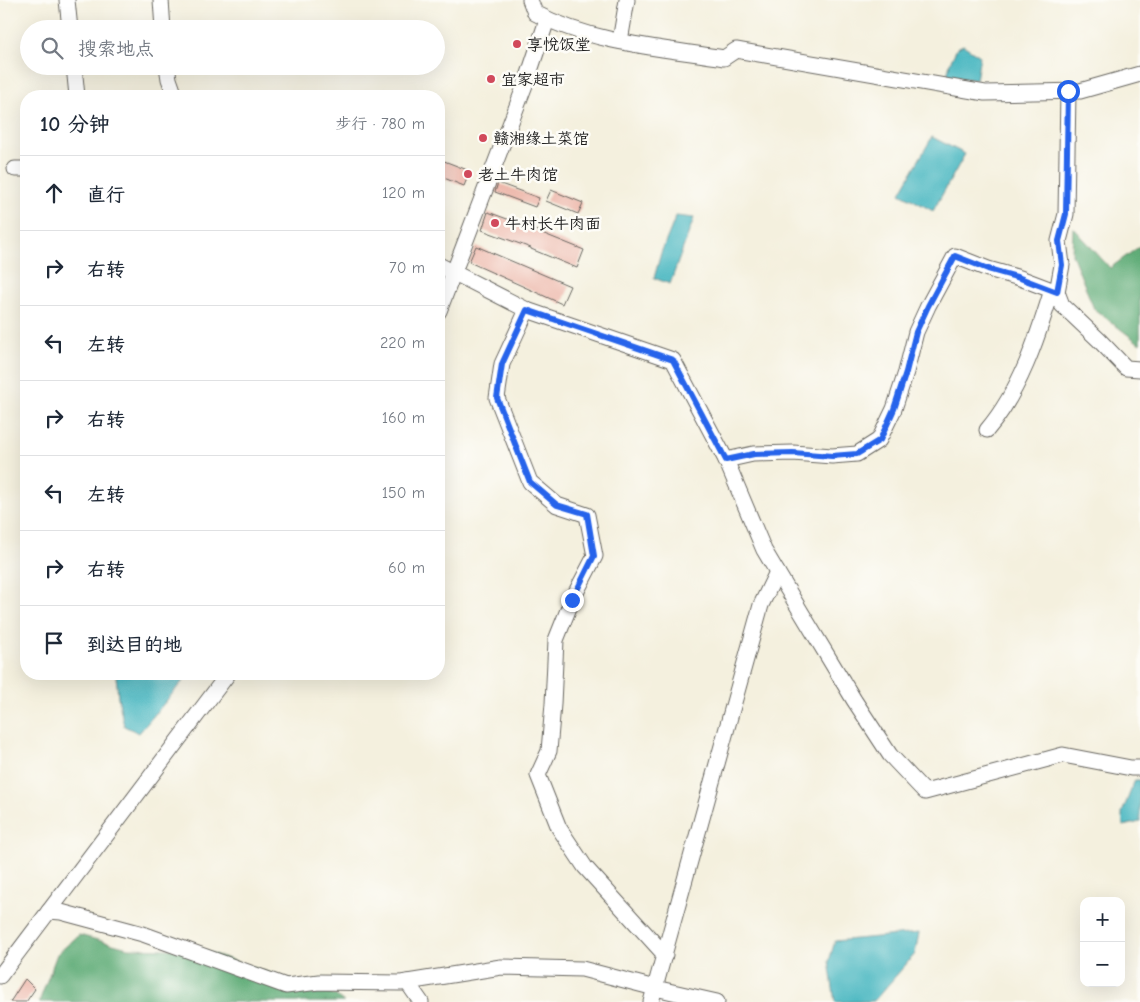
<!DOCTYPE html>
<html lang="zh">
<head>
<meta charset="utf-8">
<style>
  :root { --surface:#fff; --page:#f6f6f7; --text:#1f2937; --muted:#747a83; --line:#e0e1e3 }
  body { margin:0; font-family:"Comic Neue","LXGW WenKai TC",sans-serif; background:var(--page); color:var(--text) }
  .controls { position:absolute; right:15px; bottom:15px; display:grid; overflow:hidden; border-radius:10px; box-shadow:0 5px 20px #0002 }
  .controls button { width:45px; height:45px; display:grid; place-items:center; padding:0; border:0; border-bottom:1px solid var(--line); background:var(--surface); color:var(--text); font:25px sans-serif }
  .stop { position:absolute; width:15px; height:15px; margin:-11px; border:4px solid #2563eb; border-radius:50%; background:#fff }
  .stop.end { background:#2563eb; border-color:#fff; box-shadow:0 1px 5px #0008 }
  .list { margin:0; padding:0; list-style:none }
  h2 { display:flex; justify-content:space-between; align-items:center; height:65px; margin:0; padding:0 20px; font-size:21px }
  h2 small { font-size:16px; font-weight:400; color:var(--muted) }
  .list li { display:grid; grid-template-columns:32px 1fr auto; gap:15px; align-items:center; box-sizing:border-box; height:75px; padding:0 20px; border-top:1px solid var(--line) }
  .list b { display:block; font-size:19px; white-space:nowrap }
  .list em { font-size:16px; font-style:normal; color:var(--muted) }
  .icon { flex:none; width:28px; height:28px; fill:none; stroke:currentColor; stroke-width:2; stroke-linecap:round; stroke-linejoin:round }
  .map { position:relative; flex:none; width:1140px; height:1002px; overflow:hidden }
  .search { position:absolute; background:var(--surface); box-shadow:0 5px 20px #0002; left:20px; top:20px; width:425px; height:55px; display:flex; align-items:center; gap:12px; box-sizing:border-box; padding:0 18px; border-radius:28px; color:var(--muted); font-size:19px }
  .panel { position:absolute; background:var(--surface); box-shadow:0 5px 20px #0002; left:20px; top:90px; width:425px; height:590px; border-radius:20px }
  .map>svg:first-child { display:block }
  .forest { fill:#5eac77; stroke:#3d644a }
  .water { fill:#49b7c1; stroke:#326a6e }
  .building { fill:#ecb3a6 }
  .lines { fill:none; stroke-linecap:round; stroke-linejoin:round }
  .minor-casing { stroke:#686660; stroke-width:17 }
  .minor { stroke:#fff; stroke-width:15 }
  .route { stroke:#2563eb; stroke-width:6 }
  .poi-dot { fill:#d1495b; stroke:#fdfcf7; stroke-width:2 }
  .labels { text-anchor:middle; stroke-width:5; stroke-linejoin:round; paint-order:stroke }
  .poi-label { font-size:16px; fill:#1c1c1c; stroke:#fdfcf7; text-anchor:start }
</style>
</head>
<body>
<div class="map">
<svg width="1140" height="1002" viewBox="0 0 1140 1002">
  <rect width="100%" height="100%" fill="#fdfcf7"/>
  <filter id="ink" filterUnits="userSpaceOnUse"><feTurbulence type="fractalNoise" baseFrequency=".02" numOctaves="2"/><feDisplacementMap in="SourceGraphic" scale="10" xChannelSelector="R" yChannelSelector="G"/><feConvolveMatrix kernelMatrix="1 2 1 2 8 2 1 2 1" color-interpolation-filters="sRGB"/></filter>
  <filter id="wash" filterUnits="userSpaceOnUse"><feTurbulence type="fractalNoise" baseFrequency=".0096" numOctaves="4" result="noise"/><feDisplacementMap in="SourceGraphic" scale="20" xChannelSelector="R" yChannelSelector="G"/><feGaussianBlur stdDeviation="1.12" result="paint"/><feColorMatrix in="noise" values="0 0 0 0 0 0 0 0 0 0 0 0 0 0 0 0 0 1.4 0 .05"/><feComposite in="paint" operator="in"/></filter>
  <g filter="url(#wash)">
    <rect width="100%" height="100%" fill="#f4f0de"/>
    <!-- forest -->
    <g class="forest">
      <polygon points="1073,227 1110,268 1140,246 1140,344 1094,309 1072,254"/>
      <polygon points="79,935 128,948 202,950 335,995 344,1002 39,1002 57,954"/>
    </g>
    <!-- water -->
    <g class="water">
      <polygon points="963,45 980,56 976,80 947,76 950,63 957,48"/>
      <polygon points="932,137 965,154 933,211 900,193"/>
      <polygon points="676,216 694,218 670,284 654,278 661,253"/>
      <polygon points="116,674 189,674 139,733 124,726 118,697"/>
      <polygon points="1135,780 1140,780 1140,822 1123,826 1122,813"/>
      <polygon points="919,933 915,954 874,1001 835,1002 829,961 835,941"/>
    </g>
    <g id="blocks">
      <!-- building -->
      <g class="building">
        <polygon points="439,159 470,171 464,186 439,176"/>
        <polygon points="498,183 539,198 535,207 495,192"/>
        <polygon points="551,190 583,203 578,214 546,201"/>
        <polygon points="488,212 532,228 532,229 584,250 577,268 531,249 531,248 482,230"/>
        <polygon points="476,246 570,286 562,304 469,262"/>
        <polygon points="25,979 35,989 26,1002 10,1002"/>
      </g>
    </g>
  </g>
  <g filter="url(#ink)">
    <use href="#blocks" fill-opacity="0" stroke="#686660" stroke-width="1"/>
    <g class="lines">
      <defs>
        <g id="minor">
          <polyline points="67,0 70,29"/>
          <polyline points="161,0 163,29"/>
          <path d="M530,0L535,13C592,43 661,48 724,58L736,50L985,93L1080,91L1140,74"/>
          <polyline points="620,41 627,0"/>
          <polyline points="74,66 77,96"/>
          <polyline points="167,66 169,79 175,96"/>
          <polyline points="1068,91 1066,214 1059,241 1062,265 1057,292 1020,278 988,269 955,256 928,306 916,332 906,372 894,409 879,440 857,454 832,456 793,453 753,454 726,460 764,550 801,612 854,700 890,755 925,792 1063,755 1131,768 1140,768"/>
          <polyline points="15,169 26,169"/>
          <polyline points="439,265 527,310"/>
          <polyline points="1057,292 1062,305 1099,340 1126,368 1140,369"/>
          <polyline points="439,311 528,77 547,20"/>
          <path d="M987,430C1020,391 1037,339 1052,290"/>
          <polyline points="49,911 61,912 143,934 286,986 319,982 401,983 501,967 582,969 655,988 717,1002"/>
          <polyline points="665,955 585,867 559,828 538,775 549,751 553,704 556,640 572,600 595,556 587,515 557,505 530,482 497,398 502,364 527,310 673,360 726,460"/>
          <polyline points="0,976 228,674"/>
          <polyline points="407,982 421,1002"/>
          <polyline points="651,1002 761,605 777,572"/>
        </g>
      </defs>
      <!-- minor casing -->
      <use href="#minor" class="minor-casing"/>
      <!-- minor -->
      <use href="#minor" class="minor"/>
    </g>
  </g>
  <g class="lines" filter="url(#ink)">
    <!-- route -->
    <polyline class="route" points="572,600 594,556 587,514 557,505 530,482 497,398 502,364 527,310 673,360 726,460 754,454 793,453 832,456 857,454 880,440 894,409 906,372 916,332 928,306 955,256 988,269 1020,278 1057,292 1062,265 1059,241 1066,214 1068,91"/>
  </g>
  <!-- markers -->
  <g class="poi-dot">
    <circle cx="517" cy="44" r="5"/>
    <circle cx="491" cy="79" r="5"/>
    <circle cx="483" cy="138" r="5"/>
    <circle cx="468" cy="174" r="5"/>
    <circle cx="495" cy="223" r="5"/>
  </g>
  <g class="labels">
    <!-- poi labels -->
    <g class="poi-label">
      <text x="527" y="50">享悦饭堂</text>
      <text x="501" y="85">宜家超市</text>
      <text x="493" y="144">赣湘缘土菜馆</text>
      <text x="478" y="180">老土牛肉馆</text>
      <text x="505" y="229">牛村长牛肉面</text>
    </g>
  </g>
</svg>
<div class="controls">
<button>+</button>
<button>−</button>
</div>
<div class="stop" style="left:1068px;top:91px"></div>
<div class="stop end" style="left:572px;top:600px"></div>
<div class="search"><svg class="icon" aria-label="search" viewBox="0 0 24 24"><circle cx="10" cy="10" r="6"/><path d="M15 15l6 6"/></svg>搜索地点</div>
<section class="panel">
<h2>10 分钟<small>步行 · 780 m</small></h2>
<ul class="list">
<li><svg class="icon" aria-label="ahead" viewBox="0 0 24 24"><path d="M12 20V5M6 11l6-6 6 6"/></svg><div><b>直行</b></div><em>120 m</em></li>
<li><svg class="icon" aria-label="right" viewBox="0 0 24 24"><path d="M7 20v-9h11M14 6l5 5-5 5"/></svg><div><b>右转</b></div><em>70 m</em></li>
<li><svg class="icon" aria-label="left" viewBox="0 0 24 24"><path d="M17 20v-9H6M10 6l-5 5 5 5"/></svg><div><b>左转</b></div><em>220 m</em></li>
<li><svg class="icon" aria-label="right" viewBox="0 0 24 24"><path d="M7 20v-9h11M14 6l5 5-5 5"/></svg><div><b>右转</b></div><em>160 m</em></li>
<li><svg class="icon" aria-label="left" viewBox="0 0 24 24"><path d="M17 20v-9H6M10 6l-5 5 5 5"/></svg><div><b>左转</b></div><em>150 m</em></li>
<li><svg class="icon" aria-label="right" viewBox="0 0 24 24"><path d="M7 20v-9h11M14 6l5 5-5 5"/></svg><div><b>右转</b></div><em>60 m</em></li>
<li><svg class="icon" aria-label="arrive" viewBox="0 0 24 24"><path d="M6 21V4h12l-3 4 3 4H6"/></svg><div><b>到达目的地</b></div></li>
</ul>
</section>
</div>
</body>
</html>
